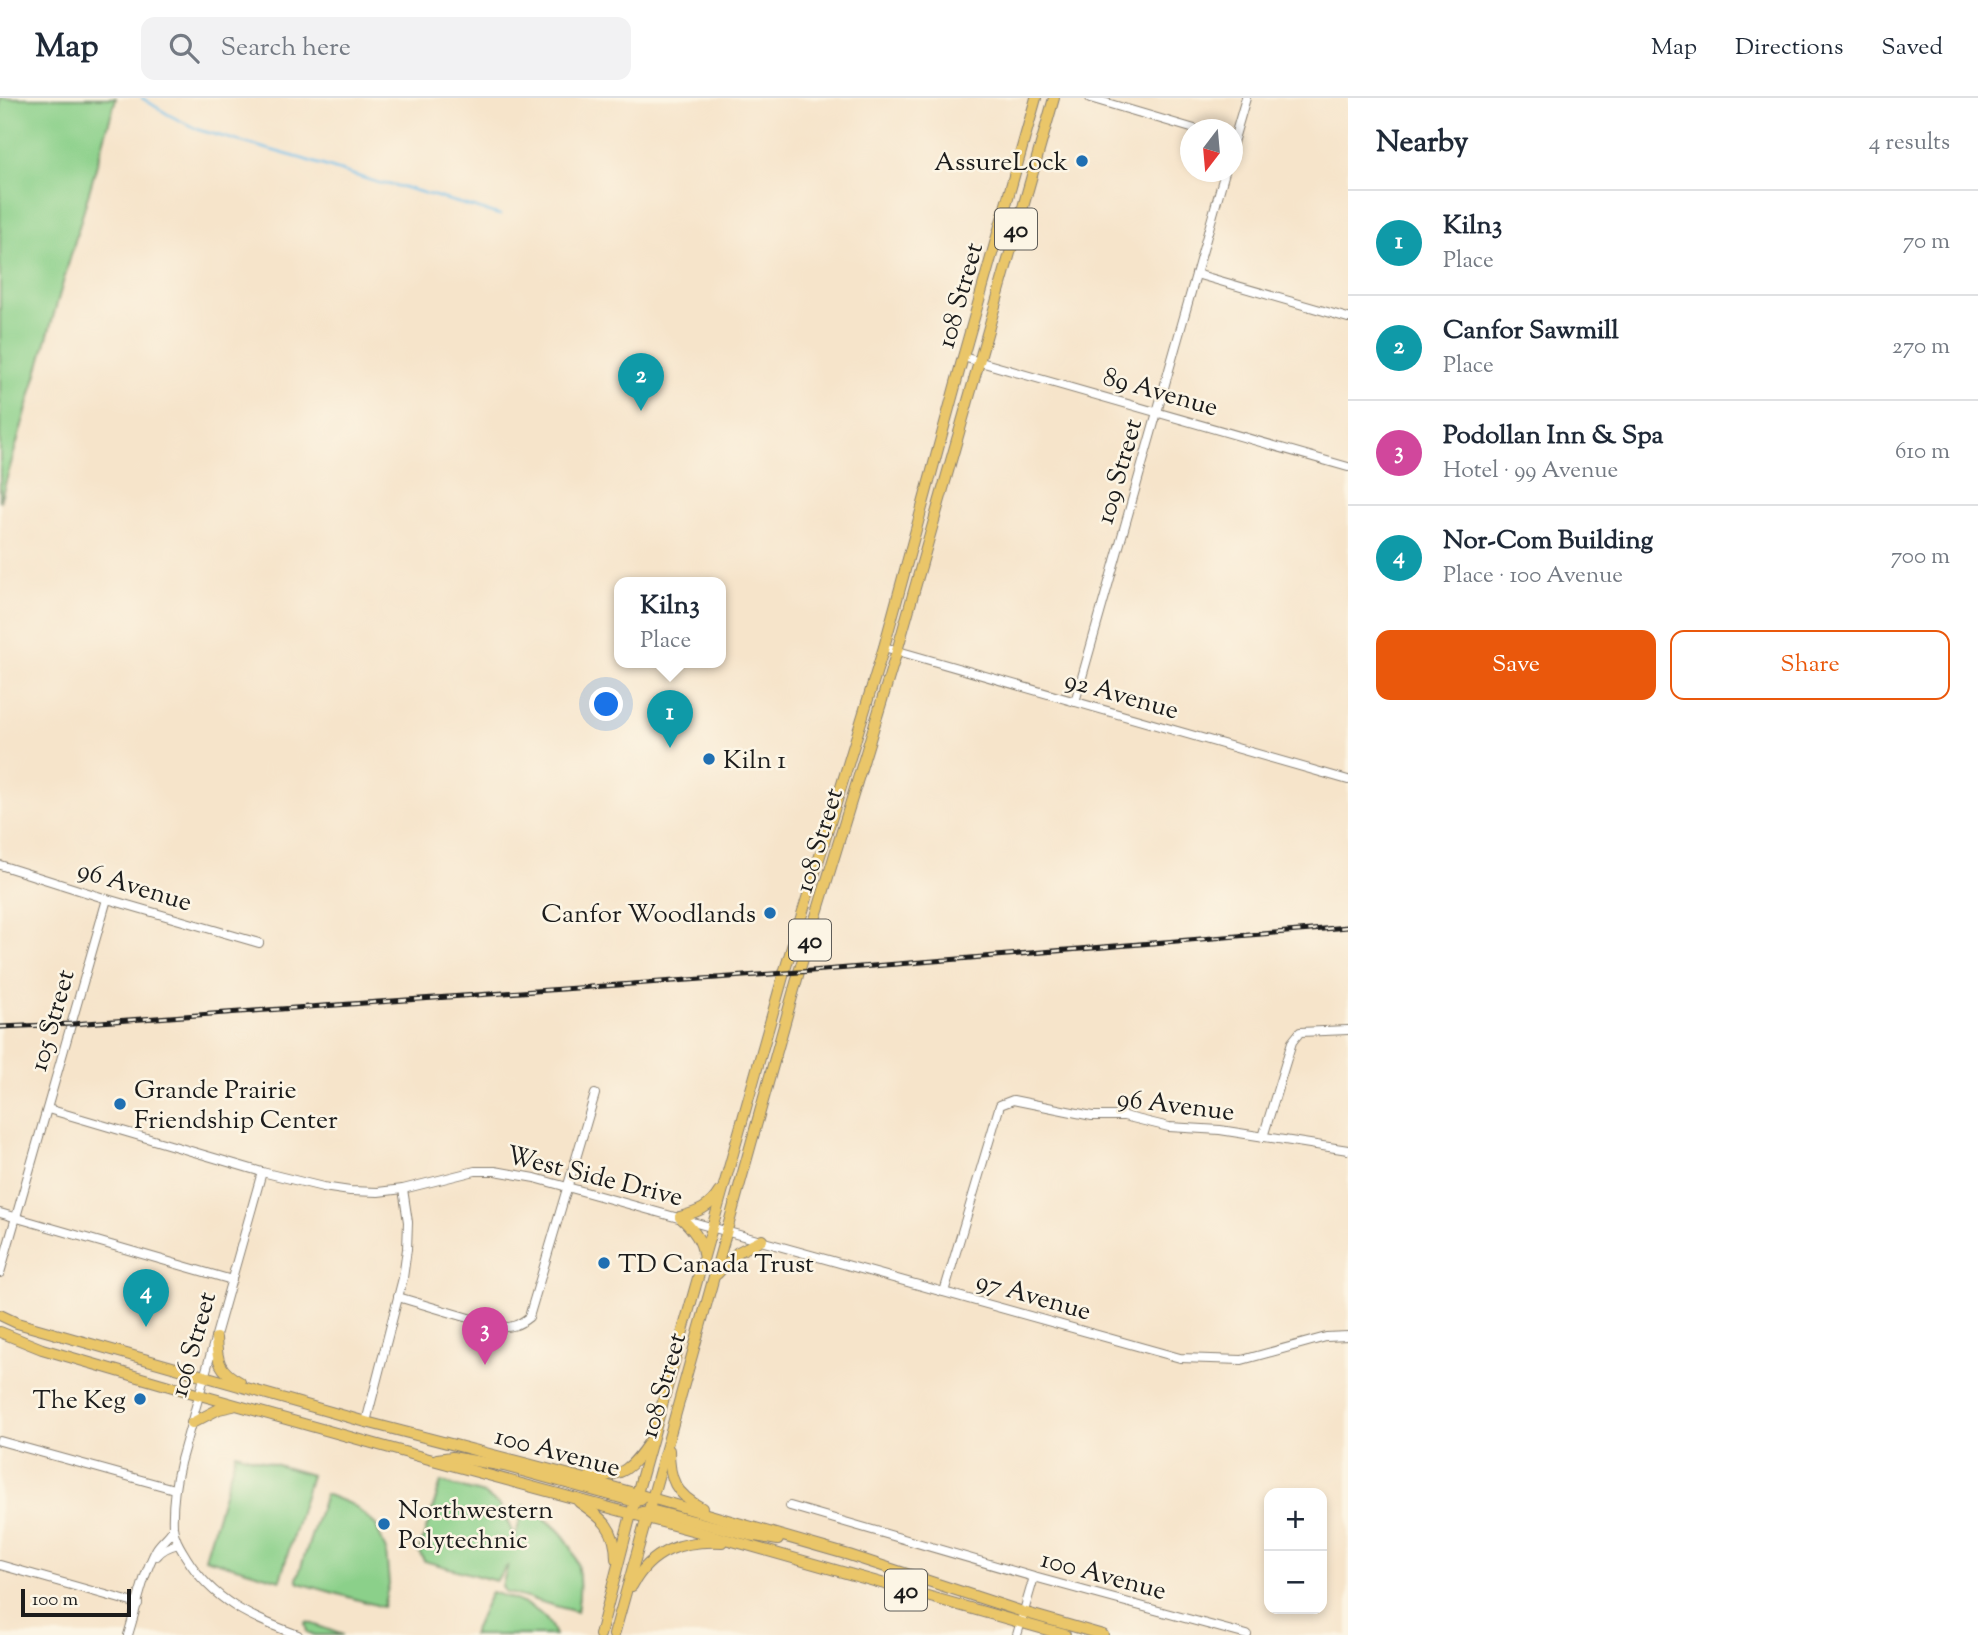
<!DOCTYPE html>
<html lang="en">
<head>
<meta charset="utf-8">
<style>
  :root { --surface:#fff; --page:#f2f2f3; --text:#1f2937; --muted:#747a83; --line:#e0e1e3; --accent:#ea580c }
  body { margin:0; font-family:"Sorts Mill Goudy",serif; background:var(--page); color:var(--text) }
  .controls { position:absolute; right:21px; bottom:21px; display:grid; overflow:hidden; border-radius:14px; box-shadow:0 4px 10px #0003 }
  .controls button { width:63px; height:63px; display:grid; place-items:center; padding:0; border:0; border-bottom:2px solid var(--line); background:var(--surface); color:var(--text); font:35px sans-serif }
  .compass { position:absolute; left:1180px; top:21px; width:63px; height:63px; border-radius:50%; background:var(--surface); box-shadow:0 4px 10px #0003; rotate:196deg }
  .scale { position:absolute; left:21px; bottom:18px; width:110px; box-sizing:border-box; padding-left:7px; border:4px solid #1c1c1c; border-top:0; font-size:19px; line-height:24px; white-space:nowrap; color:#1c1c1c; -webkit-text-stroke:5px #fcf5e5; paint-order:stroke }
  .you { position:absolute; left:607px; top:607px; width:24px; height:24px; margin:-18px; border:5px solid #fff; border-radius:50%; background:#1a73e8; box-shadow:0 0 0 10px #1a73e833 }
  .badge { display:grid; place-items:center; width:46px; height:46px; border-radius:50%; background:var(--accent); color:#fff; font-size:23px; font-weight:700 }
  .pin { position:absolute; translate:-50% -58px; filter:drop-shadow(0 2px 4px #0008) }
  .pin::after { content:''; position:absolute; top:37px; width:24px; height:21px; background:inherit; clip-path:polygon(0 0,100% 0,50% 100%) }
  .popup { position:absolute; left:614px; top:479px; width:112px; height:91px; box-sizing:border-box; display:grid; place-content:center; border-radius:14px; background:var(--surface); filter:drop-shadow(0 2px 5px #0005); font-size:23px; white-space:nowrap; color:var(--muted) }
  .popup b { font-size:26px; color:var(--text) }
  .popup::after { content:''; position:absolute; left:50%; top:100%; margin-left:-14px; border:14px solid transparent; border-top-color:var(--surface) }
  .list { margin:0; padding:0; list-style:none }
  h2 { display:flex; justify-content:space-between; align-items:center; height:91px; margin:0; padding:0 28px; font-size:30px }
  h2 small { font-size:23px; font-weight:400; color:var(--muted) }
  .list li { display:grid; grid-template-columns:46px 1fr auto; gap:21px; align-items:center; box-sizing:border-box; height:105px; padding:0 28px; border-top:2px solid var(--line) }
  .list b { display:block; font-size:26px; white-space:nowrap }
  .list p { margin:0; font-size:23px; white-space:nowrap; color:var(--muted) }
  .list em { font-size:23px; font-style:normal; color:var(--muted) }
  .actions { display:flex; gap:14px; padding:21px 28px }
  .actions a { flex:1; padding:16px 0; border:2px solid var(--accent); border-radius:14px; text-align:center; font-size:24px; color:var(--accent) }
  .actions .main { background:var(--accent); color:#fff }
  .icon { flex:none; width:38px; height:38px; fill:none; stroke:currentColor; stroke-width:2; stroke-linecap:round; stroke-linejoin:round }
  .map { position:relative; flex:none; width:1348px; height:1537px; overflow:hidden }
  header { display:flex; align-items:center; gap:42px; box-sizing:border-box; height:98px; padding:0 35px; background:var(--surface); border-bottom:2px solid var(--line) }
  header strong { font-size:33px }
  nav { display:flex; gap:38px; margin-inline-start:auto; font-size:24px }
  .search { width:490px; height:63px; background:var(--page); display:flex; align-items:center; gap:18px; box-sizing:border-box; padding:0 24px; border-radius:14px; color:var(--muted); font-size:26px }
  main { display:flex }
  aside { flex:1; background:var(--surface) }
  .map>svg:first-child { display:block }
  .green { fill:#8bd08a; stroke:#547653; stroke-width:2 }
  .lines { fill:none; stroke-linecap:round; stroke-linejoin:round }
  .stream { stroke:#71bdea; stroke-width:2.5 }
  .minor-casing { stroke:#898073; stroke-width:10 }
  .major-casing { stroke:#898073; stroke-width:12 }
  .minor { stroke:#fff; stroke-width:8 }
  .major { stroke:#eac669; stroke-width:10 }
  .rail-casing { stroke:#1c1c1c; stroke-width:5 }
  .rail { stroke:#fcf5e5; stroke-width:2.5; stroke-dasharray:8; stroke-linecap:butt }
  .poi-dot { fill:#1f6fb2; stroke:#fcf5e5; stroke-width:2.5 }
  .labels { text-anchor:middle; stroke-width:5; stroke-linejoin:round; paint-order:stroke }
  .shield { fill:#fcf5e5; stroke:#5f5d58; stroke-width:2 }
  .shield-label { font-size:24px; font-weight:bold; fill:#1c1c1c }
  .poi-label { font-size:26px; fill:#1c1c1c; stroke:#fcf5e5; text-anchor:start }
  .street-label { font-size:26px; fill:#1c1c1c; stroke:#fcf5e5 }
</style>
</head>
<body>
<header>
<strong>Map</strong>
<div class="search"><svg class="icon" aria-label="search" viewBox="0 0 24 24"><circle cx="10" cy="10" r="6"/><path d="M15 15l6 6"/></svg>Search here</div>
<nav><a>Map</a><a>Directions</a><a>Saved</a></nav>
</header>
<main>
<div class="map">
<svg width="1348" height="1537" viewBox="0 0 1348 1537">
  <rect width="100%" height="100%" fill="#fcf5e5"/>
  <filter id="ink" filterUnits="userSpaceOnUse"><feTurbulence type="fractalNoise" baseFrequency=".0143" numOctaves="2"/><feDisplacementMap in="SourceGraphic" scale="14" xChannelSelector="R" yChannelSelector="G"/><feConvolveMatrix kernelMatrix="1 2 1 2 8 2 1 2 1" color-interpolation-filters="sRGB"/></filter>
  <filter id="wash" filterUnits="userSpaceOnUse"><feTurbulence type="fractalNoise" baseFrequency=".00686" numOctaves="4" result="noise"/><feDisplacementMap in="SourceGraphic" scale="28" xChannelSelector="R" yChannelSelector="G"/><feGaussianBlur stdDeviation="1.57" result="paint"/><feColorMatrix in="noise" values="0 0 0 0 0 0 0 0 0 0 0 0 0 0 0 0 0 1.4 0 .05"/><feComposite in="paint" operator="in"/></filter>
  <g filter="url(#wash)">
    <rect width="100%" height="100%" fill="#f6e4ca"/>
    <!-- green -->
    <g class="green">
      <polygon points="0,0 116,0 0,404"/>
      <polygon points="236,1355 311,1377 280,1482 205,1460"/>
      <path d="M441,1384L484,1396L500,1408L515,1440L524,1408C571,1432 586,1461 577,1514L505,1494L502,1488L508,1467L496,1483L424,1463L419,1454Z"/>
      <polygon points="325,1396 353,1407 376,1427 386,1453 389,1486 383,1509 299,1485 297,1481"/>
      <path d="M491,1494C516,1502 546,1509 555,1537H472Z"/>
      <polygon points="307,1524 343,1537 315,1537 307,1534 305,1525"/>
    </g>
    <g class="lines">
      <!-- stream -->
      <polyline class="stream" points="142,0 169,17 199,32 303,61 379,85 403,89 500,117"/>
    </g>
  </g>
  <g filter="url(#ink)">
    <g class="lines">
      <defs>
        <g id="minor">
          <polyline points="1090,0 1198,32"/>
          <polyline points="1232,48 1246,0"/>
          <polyline points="1196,176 1348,220"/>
          <polyline points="963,259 1348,369"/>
          <polyline points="884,549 1348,682"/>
          <polyline points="1075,604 1225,74"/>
          <polyline points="0,767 107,801 259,845"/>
          <polyline points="48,1011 262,1074 323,1089 350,1093 378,1094 403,1091 475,1073 495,1073 535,1080 1180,1260 1242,1262 1326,1239 1348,1238"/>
          <polyline points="1263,1039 1292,944 1300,934 1348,932"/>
          <path d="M262,1074L180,1365C175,1386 172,1407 173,1429C174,1440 180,1449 186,1459C213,1503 251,1520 298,1537"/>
          <polyline points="0,1115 232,1182"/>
          <polyline points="0,1175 107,801"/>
          <polyline points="944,1194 1000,1007 1013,1002 1092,1018 1124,1018 1169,1029 1220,1032 1348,1052"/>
          <path d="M398,1199L499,1229C512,1230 519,1227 529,1219L595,996"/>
          <polyline points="366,1324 403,1180 407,1151 408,1124 403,1091"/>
          <polyline points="0,1343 174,1391"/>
          <polyline points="790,1408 1034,1479 1247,1537"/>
          <path d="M157,1458C162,1451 170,1448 178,1446"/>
          <polyline points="0,1467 138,1506"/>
          <path d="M128,1537C137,1509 142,1479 156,1452C160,1444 169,1439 173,1431"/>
          <polyline points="1017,1537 1034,1479"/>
        </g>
        <g id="major">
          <path d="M680,1119C697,1114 710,1110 719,1094"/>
          <path d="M680,1119C691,1129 702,1141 703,1156"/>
          <polyline points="717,1176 738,1154 762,1142"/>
          <polyline points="0,1217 17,1225 366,1324 578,1379 724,1421 849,1457 1023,1514 1103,1537"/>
          <polyline points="0,1234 42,1251 200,1297 429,1361 747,1447 1065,1537"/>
          <path d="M216,1240C217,1263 219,1273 240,1284"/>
          <polyline points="192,1325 219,1311 233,1308"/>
          <path d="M669,1352C669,1381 675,1396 702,1410"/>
          <polyline points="437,1361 452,1359 504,1368 632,1403 641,1402"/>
          <path d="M589,1379C624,1378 630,1372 650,1343"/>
          <path d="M579,1404C602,1420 616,1430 616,1461"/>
          <polyline points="642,1414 654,1413 749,1437 778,1442"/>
          <path d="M632,1488C651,1452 683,1442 722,1444"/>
          <polyline points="600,1537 629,1424 784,875 884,549 963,259 1036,0"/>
          <polyline points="614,1537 799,874 897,553 1054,0"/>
        </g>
      </defs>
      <!-- minor casing -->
      <use href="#minor" class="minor-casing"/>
      <!-- major casing -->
      <use href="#major" class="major-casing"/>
      <!-- minor -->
      <use href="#minor" class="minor"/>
      <!-- major -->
      <use href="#major" class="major"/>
      <defs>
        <polyline id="rail" points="0,929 72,926 799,874 1348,829"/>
      </defs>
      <!-- rail casing -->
      <use href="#rail" class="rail-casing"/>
      <!-- rail -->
      <use href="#rail" class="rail"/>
    </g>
  </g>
  <!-- markers -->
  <g class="poi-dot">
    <circle cx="1082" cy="63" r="7"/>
    <circle cx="709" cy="661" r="7"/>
    <circle cx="770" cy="815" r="7"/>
    <circle cx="120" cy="1006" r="7"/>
    <circle cx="604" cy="1165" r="7"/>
    <circle cx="140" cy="1301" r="7"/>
    <circle cx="384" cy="1426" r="7"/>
  </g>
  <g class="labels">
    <!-- shield labels -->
    <g class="shield">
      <rect x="995" y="110.5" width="42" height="41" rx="5"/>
      <rect x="789" y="821.5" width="42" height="41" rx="5"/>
      <rect x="885" y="1471.5" width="42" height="41" rx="5"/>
    </g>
    <g class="shield-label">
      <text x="1016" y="139">40</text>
      <text x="810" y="850">40</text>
      <text x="906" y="1500">40</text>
    </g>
    <!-- poi labels -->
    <g class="poi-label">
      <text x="1068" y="72" text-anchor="end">AssureLock</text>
      <text x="723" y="670">Kiln 1</text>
      <text x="756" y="824" text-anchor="end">Canfor Woodlands</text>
      <text x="134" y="1000">Grande Prairie<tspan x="134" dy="30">Friendship Center</tspan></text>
      <text x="618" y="1174">TD Canada Trust</text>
      <text x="126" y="1310" text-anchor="end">The Keg</text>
      <text x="398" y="1420">Northwestern<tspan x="398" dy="30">Polytechnic</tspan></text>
    </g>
    <!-- street labels -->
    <g class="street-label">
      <text transform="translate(959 197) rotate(-74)" y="9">108 Street</text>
      <text transform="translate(1161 293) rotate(16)" y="9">89 Avenue</text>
      <text transform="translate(1118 373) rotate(-74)" y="9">109 Street</text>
      <text transform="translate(1122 596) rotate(16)" y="9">92 Avenue</text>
      <text transform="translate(818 742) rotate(-73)" y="9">108 Street</text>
      <text transform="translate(135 787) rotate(17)" y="9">96 Avenue</text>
      <text transform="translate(51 922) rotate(-74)" y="9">105 Street</text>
      <text transform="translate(1176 1006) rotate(7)" y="9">96 Avenue</text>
      <text transform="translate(595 1077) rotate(14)" y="9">West Side Drive</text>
      <text transform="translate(1034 1197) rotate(16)" y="9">97 Avenue</text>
      <text transform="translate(192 1246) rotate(-74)" y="9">106 Street</text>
      <text transform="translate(662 1287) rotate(-74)" y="9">108 Street</text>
      <text transform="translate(558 1353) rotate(15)" y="9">100 Avenue</text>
      <text transform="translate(1104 1476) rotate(15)" y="9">100 Avenue</text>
    </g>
  </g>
</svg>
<div class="controls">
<button>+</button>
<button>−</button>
</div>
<svg class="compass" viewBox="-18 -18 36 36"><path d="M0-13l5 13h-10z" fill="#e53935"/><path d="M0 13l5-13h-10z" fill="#747a83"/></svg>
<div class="scale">100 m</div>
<div class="you"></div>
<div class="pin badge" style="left:670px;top:650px;background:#0f9aa8">1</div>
<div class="popup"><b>Kiln3</b>Place</div>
<div class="pin badge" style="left:641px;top:313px;background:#0f9aa8">2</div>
<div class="pin badge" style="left:485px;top:1267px;background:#d1479c">3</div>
<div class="pin badge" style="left:146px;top:1229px;background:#0f9aa8">4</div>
</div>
<aside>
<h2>Nearby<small>4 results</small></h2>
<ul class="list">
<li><span class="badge" style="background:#0f9aa8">1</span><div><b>Kiln3</b><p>Place</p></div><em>70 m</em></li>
<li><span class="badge" style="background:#0f9aa8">2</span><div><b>Canfor Sawmill</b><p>Place</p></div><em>270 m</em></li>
<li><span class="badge" style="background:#d1479c">3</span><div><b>Podollan Inn &amp; Spa</b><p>Hotel · 99 Avenue</p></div><em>610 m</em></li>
<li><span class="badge" style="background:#0f9aa8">4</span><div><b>Nor-Com Building</b><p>Place · 100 Avenue</p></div><em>700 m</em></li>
</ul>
<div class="actions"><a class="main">Save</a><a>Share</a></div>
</aside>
</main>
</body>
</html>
